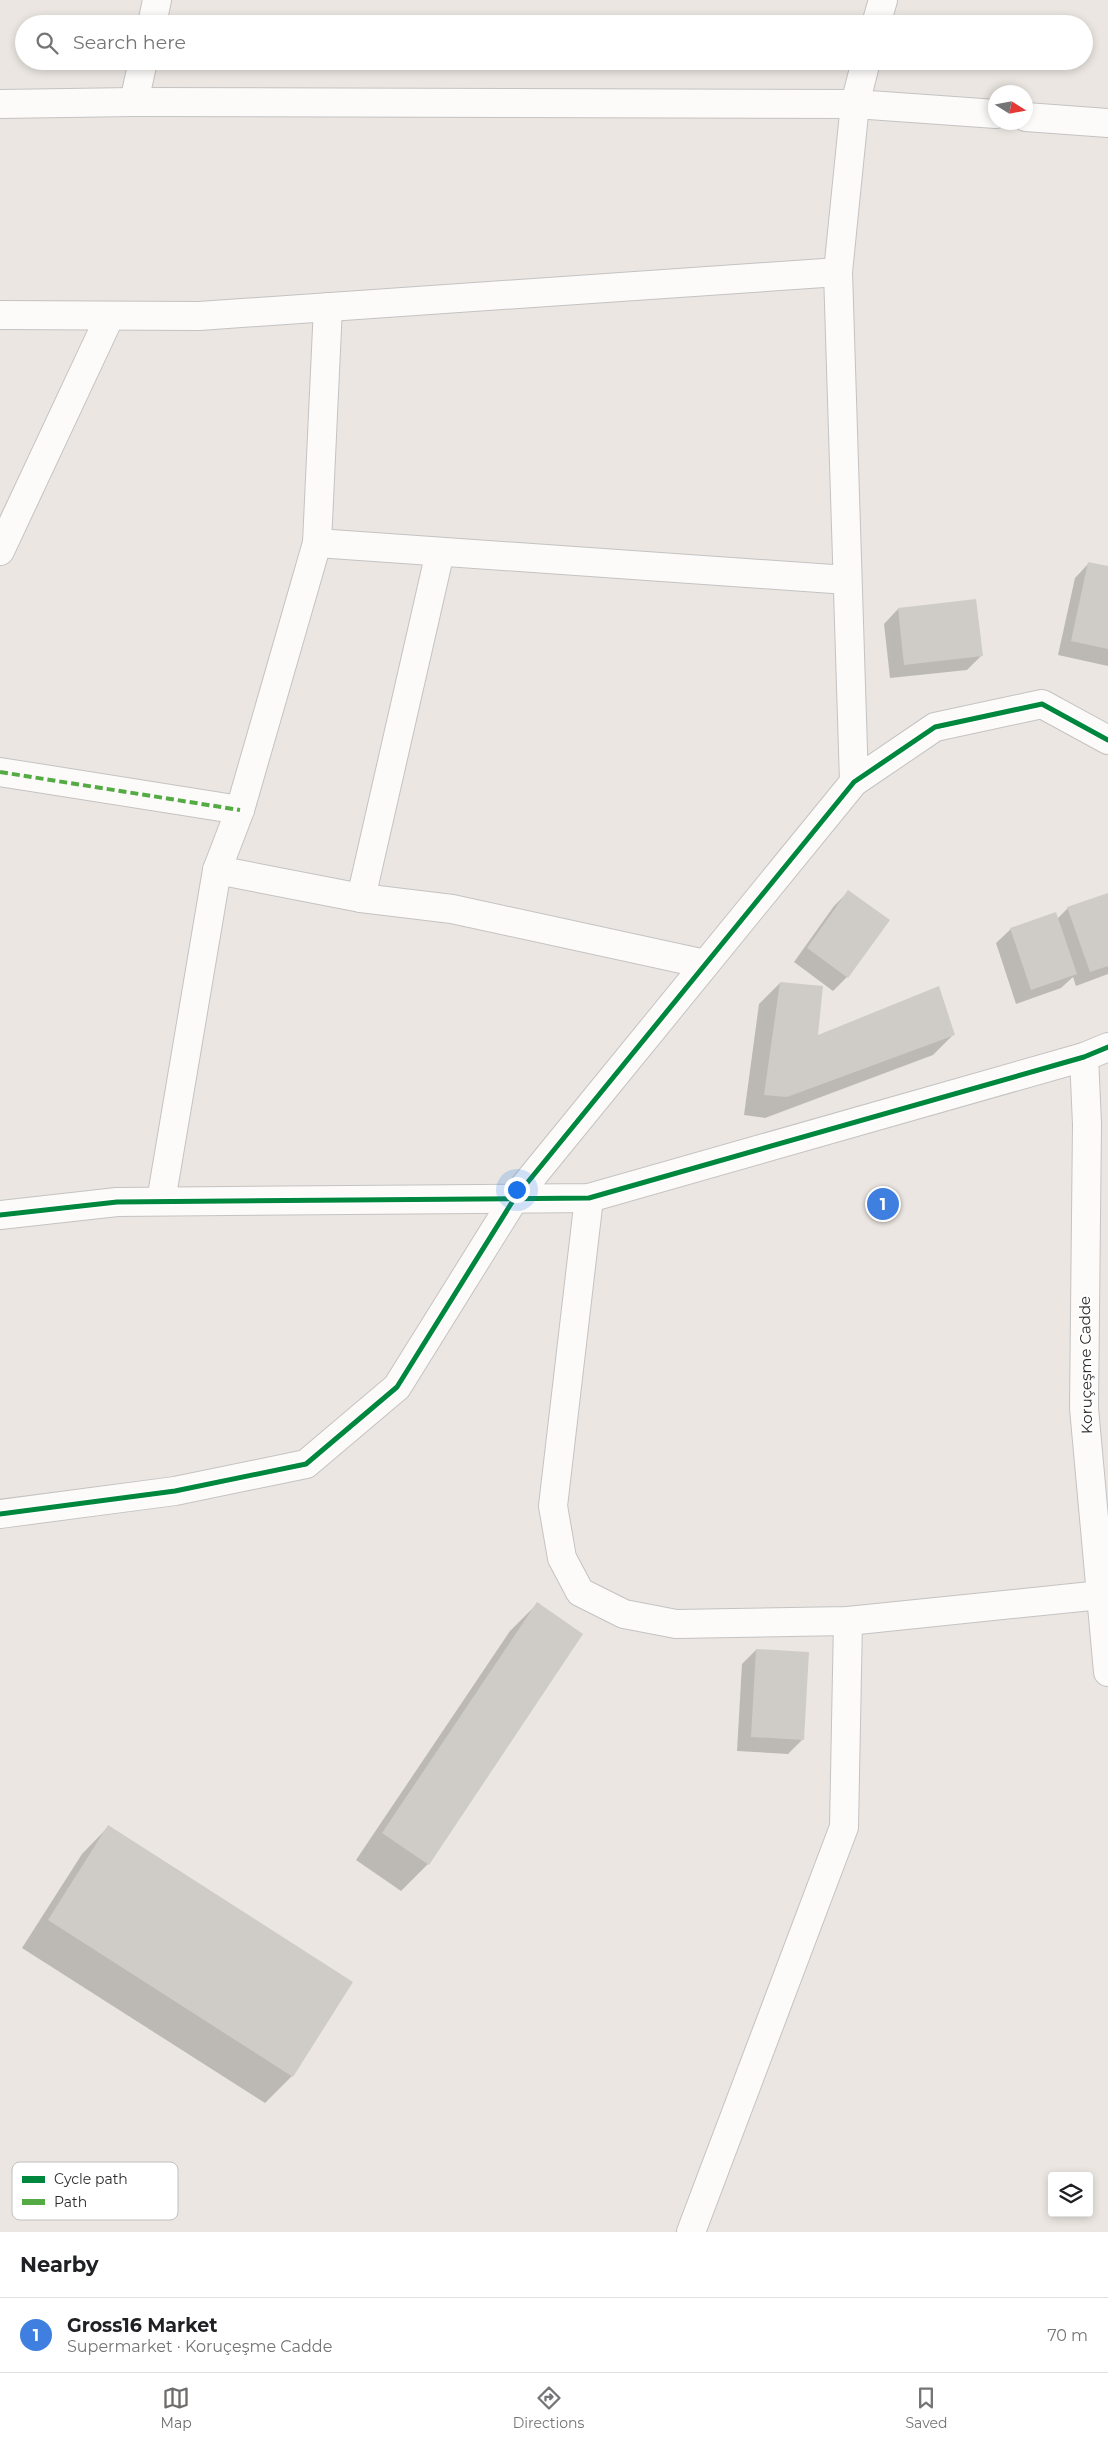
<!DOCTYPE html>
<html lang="en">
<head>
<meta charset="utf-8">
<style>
  :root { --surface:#fff; --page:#f6f6f6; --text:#202124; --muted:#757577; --line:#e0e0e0; --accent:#6f6d6b }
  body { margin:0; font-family:Montserrat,sans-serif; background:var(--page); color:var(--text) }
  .controls { position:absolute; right:15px; bottom:15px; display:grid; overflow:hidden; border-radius:5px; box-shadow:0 2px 8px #0003 }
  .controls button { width:45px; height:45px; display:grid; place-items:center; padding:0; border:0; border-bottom:1px solid var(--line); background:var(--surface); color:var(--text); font:25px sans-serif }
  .compass { position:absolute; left:988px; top:85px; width:45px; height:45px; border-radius:50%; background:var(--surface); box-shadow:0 2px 8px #0003; rotate:101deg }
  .you { position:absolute; left:516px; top:1189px; width:18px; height:18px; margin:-12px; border:4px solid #fff; border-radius:50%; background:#1a73e8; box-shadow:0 0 0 8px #1a73e833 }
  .badge { display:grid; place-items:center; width:32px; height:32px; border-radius:50%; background:var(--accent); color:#fff; font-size:16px; font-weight:700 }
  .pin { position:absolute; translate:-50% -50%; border:2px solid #fff; box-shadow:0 1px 5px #0006 }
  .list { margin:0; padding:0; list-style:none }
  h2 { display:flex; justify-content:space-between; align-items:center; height:65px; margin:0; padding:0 20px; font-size:21px }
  h2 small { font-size:16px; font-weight:400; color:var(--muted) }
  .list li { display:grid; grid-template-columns:32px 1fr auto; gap:15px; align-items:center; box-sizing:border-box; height:75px; padding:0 20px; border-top:1px solid var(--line) }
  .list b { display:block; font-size:19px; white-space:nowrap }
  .list p { margin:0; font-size:16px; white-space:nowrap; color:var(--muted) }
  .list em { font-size:16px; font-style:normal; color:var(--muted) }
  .icon { flex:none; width:28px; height:28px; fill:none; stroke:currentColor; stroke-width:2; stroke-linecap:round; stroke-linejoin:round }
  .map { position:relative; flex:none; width:1108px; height:2232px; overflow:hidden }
  .search { position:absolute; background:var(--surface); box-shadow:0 2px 8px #0003; left:15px; right:15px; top:15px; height:55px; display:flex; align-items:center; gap:12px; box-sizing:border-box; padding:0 18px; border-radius:28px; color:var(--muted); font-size:19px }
  .sheet { height:140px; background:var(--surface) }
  nav { display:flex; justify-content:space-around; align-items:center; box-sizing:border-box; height:70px; border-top:1px solid var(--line); background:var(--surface); font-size:14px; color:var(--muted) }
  nav a { display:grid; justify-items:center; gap:2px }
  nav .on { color:var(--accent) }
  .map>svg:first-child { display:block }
  .shadow { fill:#0003 }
  .building { fill:#cfccc8 }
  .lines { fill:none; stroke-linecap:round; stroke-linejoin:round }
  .minor-casing { stroke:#c4c3c3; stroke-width:30 }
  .minor { stroke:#fcfbfa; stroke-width:28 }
  .quiet { stroke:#54ab44; stroke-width:4; stroke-dasharray:8 4; stroke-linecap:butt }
  .cycleway-casing { stroke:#fff; stroke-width:8 }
  .cycleway { stroke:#00873e; stroke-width:5 }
  .labels { text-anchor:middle; stroke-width:4; stroke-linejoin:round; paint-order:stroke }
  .street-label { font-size:15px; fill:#2c2c2c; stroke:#fff }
  .key { fill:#fff; stroke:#c0c0c0; stroke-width:1 }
  .key-label { font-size:14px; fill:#2c2c2c }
</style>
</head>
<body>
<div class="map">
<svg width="1108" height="2232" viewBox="0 0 1108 2232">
  <rect width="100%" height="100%" fill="#ebe6e1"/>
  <!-- shadow -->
  <g class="shadow">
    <polygon points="1089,563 1108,567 1108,666 1058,655 1075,578"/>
    <polygon points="898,609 982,655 967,670 890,678 884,624"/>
    <polygon points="848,892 847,977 833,991 794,962 834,906"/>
    <polygon points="1108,894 1108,974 1076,986 1073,977 1061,988 1016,1004 996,943 1011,929 1057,919 1068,908"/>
    <polygon points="780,983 816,1037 954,1034 933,1055 765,1118 744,1115 759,1004"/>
    <polygon points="537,1604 428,1864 401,1891 356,1860 510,1631"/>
    <polygon points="756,1650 802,1740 788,1754 737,1751 742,1664"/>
    <polygon points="108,1827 292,2076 265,2103 22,1948 82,1854"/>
  </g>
  <!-- building -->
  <g class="building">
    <polygon points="1088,562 1108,566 1108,649 1071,641"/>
    <polygon points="976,599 983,656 904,665 898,608"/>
    <polygon points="848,890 890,920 848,978 807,948"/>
    <polygon points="1108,893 1108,966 1090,972 1067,907"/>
    <polygon points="1056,912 1077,974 1031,990 1010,928"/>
    <polygon points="780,982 823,986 818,1035 939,986 955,1035 787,1097 764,1095"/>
    <polygon points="537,1602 583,1634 429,1865 382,1833"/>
    <polygon points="756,1649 809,1652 804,1740 751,1737"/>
    <polygon points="108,1825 353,1982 293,2077 48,1920"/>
  </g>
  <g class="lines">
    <defs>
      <g id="minor">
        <polyline points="152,24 157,0"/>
        <polyline points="876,24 883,0"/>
        <polyline points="134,102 143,61"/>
        <polyline points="0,104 134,102 855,104 996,114"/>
        <polyline points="1026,117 1108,123"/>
        <polyline points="0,315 199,316 838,272"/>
        <polyline points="317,543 847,580"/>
        <polyline points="0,551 110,316"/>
        <polyline points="0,772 240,810"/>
        <polyline points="854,782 838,272 855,104 866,61"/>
        <polyline points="217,870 361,898 452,909 705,964"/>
        <polyline points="361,898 440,552"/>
        <polyline points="1084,1057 1087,1124 1084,1408 1108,1672"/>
        <polyline points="589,1198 553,1506 562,1558 580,1592 624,1614 676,1624 848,1621 1101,1595"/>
        <polyline points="161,1201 217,870 240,810 317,543 328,307"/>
        <polyline points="0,1215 117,1202 589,1198 1084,1057 1108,1047"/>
        <polyline points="0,1514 175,1491 306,1464 397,1387 514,1199 854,782 935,727 1042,704 1108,740"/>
        <polyline points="691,2232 844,1827 848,1621"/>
      </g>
    </defs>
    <!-- minor casing -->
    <use href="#minor" class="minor-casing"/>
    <!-- minor -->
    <use href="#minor" class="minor"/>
    <!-- quiet -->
    <polyline class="quiet" points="0,772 240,810"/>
    <defs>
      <g id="cycleway">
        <polyline points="0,1215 117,1202 589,1198 1084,1057 1108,1047"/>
        <polyline points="0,1514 175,1491 306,1464 397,1387 514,1199 854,782 935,727 1042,704 1108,740"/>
      </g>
    </defs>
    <!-- cycleway casing -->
    <use href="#cycleway" class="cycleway-casing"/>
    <!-- cycleway -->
    <use href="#cycleway" class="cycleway"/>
  </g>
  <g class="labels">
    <!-- street labels -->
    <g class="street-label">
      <text transform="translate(1086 1365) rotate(-91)" y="5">Koruçeşme Cadde</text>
    </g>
  </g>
  <!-- legend -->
  <rect x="12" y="2162" width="166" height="58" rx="8" class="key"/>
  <rect x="22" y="2176" width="23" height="7" fill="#00873e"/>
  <rect x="22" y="2199" width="23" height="6" fill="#54ab44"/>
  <g class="key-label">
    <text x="54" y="2184">Cycle path</text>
    <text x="54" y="2207">Path</text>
  </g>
</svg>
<div class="controls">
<button><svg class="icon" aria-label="layers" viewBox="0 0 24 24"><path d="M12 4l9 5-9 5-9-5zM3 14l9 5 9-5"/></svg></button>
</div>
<svg class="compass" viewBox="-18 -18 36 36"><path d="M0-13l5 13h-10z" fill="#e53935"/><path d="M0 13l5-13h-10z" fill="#757577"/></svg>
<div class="you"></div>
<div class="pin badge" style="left:883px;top:1204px;background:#3f7fe0">1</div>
<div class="search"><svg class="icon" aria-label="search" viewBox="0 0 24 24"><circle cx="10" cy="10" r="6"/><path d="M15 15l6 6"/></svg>Search here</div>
</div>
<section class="sheet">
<h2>Nearby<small></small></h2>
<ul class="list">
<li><span class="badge" style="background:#3f7fe0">1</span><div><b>Gross16 Market</b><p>Supermarket · Koruçeşme Cadde</p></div><em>70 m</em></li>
</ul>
</section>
<nav>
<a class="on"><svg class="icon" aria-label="map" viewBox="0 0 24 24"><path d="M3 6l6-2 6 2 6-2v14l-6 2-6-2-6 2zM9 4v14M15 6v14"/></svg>Map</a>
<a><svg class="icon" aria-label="directions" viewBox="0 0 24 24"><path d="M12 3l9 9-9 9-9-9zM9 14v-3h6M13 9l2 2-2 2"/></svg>Directions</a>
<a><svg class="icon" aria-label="saved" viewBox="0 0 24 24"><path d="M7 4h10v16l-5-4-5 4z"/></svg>Saved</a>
</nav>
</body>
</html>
